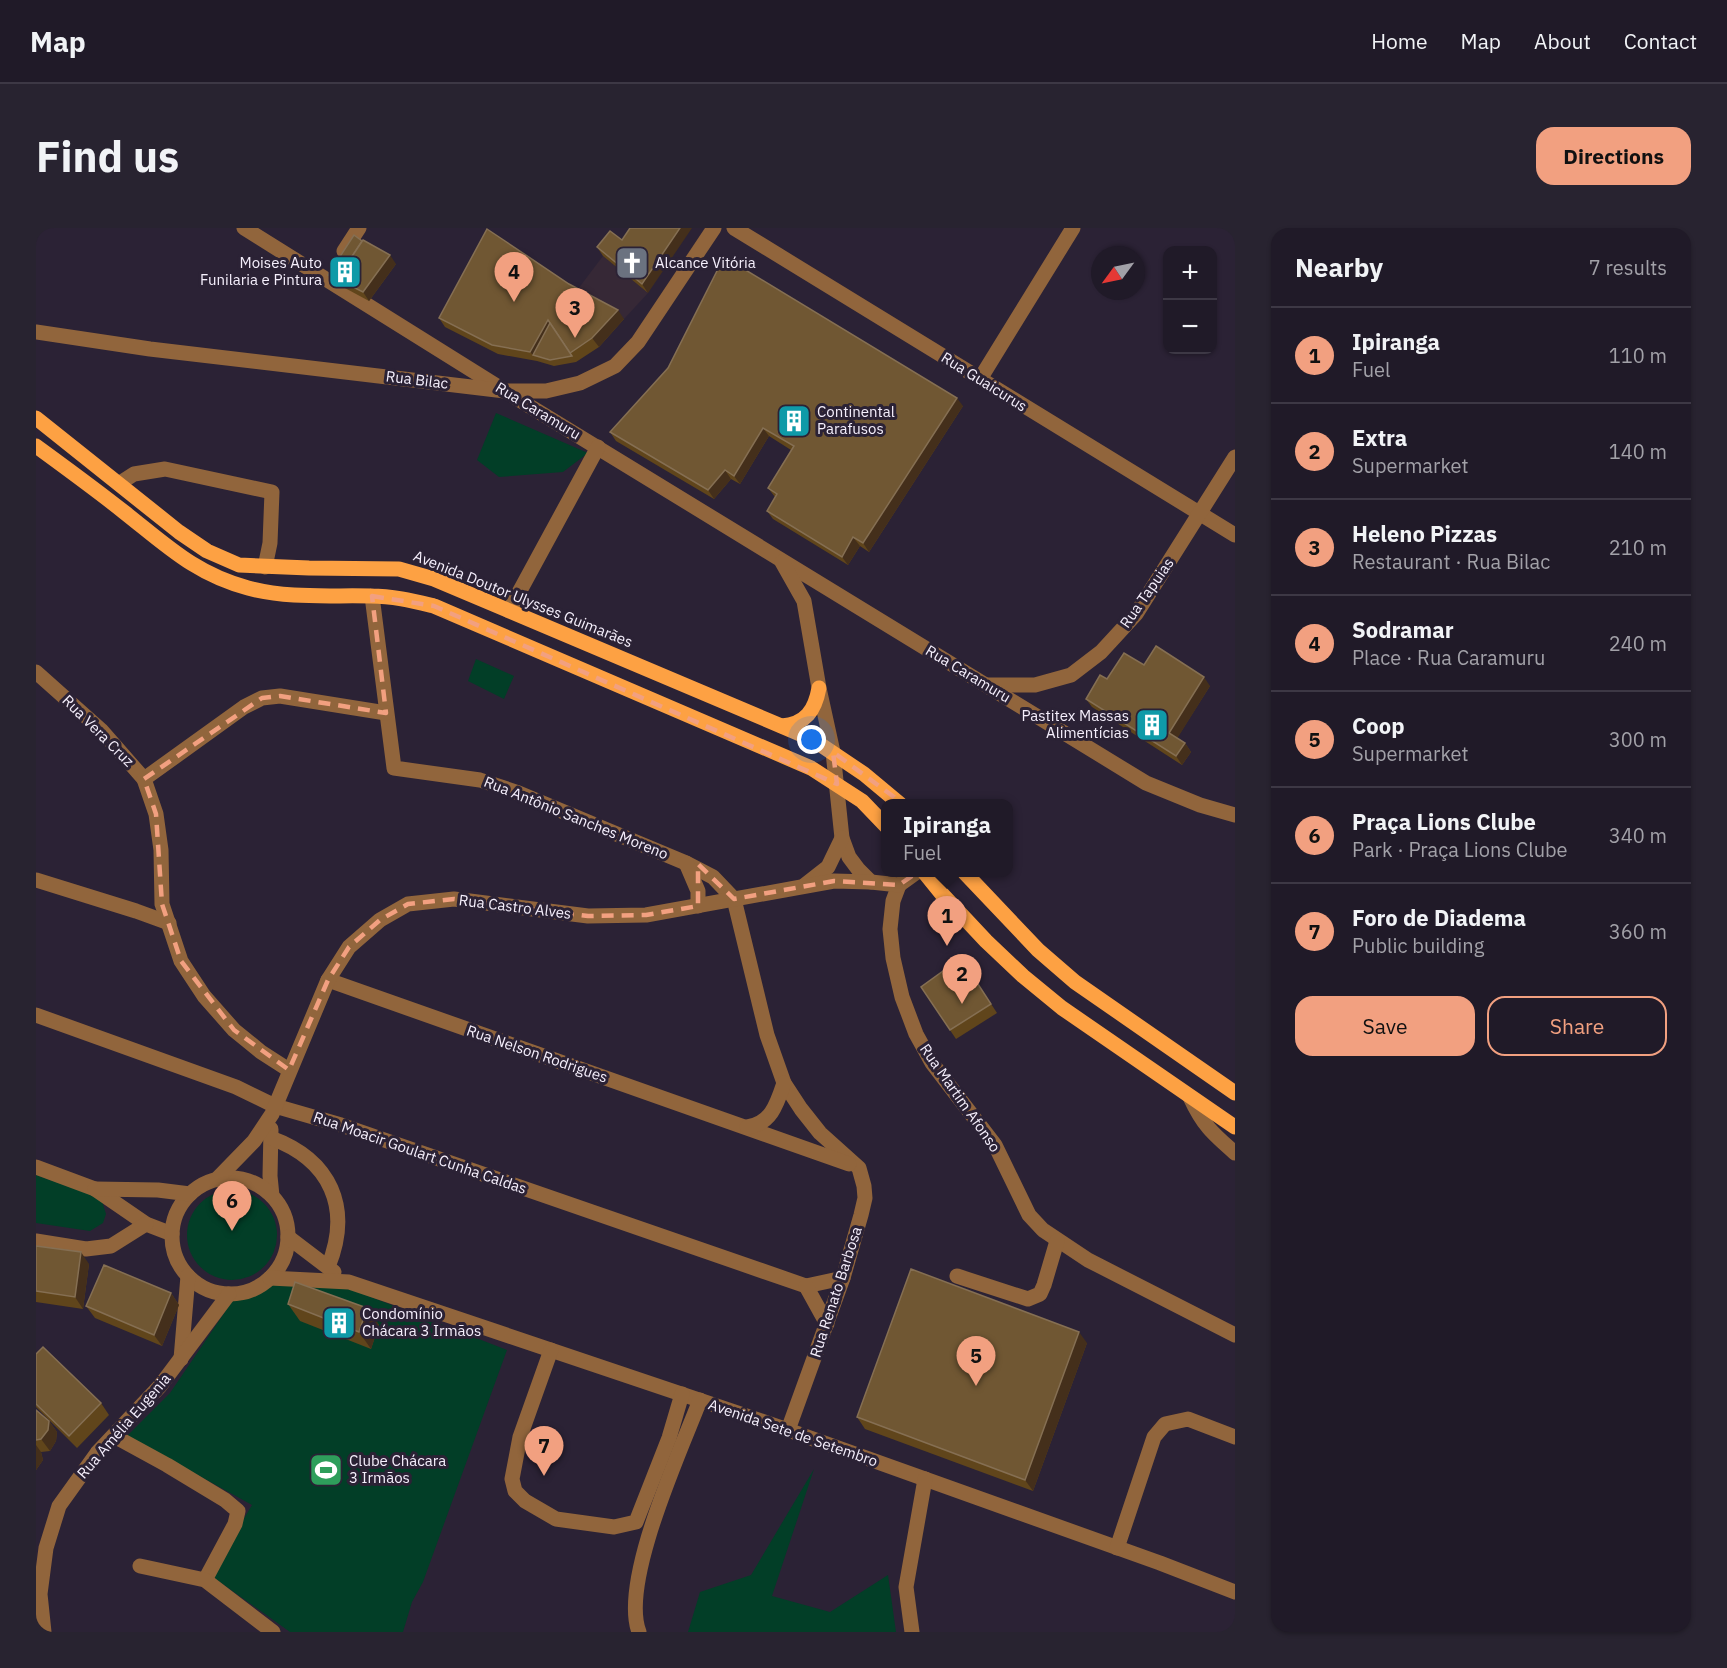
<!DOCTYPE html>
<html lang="en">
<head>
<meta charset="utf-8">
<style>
  :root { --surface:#201a28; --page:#282330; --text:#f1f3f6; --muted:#a2a1a8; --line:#3d3845; --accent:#f2a080 }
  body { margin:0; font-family:"IBM Plex Sans",sans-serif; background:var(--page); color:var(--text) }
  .controls { position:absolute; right:18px; top:18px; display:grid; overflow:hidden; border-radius:12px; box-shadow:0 2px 4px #0004 }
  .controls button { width:54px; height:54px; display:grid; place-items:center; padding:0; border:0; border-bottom:2px solid var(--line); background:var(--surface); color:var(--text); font:30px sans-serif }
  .compass { position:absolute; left:1055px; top:18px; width:54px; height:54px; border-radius:50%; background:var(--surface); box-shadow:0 2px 4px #0004; rotate:237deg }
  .you { position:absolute; left:776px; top:512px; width:21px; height:21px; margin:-15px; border:4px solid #fff; border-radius:50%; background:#1a73e8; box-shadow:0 0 0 9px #1a73e833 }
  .badge { display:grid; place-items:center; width:39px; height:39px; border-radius:50%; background:var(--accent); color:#111; font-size:20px; font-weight:700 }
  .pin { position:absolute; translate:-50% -50px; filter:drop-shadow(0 2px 3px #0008) }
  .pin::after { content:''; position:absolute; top:32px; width:21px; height:18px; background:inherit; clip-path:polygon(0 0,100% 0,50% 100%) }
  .popup { position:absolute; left:845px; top:571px; width:132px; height:78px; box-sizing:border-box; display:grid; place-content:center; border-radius:12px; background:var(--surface); filter:drop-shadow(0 2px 4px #0005); font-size:20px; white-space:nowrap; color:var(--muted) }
  .popup b { font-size:22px; color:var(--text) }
  .popup::after { content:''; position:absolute; left:50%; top:100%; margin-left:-12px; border:12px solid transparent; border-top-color:var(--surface) }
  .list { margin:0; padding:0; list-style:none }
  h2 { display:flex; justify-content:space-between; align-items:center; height:78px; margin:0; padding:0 24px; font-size:26px }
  h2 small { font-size:20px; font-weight:400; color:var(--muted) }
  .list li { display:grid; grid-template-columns:39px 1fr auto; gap:18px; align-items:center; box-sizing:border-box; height:96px; padding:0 24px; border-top:2px solid var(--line) }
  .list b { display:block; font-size:22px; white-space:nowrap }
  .list p { margin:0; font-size:20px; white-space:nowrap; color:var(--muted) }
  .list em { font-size:20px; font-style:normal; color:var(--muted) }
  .actions { display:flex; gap:12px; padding:18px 24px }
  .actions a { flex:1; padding:14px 0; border:2px solid var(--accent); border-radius:18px; text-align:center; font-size:21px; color:var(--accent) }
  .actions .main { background:var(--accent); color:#111 }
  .map { position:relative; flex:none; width:1199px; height:1404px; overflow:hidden; border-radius:18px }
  header { display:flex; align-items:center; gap:36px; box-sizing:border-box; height:84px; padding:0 30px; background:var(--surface); border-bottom:2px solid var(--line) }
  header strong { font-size:28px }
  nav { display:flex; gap:33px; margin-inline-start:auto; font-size:21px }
  .intro { display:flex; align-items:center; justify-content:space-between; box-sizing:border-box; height:144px; padding:0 36px }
  h1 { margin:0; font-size:42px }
  .button { padding:15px 27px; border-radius:18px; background:var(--accent); color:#111; font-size:21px; font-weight:700 }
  main { display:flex; gap:36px; padding:0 36px }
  aside { flex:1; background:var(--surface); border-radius:18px; box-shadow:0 2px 4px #0004 }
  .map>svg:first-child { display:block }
  .industrial { fill:#362836 }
  .green { fill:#023e27 }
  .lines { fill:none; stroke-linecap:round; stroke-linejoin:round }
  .minor { stroke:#91653c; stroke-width:15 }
  .major { stroke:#fda143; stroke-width:15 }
  .wall { fill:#60451b }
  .shaded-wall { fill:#442f1b }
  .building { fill:#705733; stroke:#856f53; stroke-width:1.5 }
  .marked { fill:none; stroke:#f2a080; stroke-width:4.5; stroke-dasharray:12 8; stroke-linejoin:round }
  .labels { text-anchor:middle; stroke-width:6; stroke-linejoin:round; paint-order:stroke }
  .poi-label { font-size:15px; fill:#f5effc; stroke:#2b2235; text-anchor:start }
  .street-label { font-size:15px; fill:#f5effc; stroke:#2b2235 }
</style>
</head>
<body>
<header>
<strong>Map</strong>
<nav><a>Home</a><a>Map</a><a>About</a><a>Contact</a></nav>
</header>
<div class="intro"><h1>Find us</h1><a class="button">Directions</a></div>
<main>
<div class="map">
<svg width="1199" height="1404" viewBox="0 0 1199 1404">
  <rect width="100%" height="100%" fill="#2b2235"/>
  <!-- industrial -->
  <polygon class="industrial" points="567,28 612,65 588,91 539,65"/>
  <!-- green -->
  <g class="green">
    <polygon points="460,185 552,225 527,244 463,249 441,232"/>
    <polygon points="440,431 478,448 468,471 432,453"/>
    <polygon points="0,947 65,970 70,986 67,995 54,1003 0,995"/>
    <circle cx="196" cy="1007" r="45"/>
    <polygon points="238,1056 312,1060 471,1122 387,1354 376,1374 367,1404 254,1404 174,1347 216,1277 91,1208 134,1165 197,1072 220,1067"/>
    <polygon points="778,1241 736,1368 794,1384 852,1347 860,1404 652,1404 664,1364 715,1347"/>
  </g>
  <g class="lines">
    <!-- minor -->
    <g class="minor">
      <polyline points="208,0 469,163 1110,555 1164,577 1199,587"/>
      <polyline points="698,0 1199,307"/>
      <polyline points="308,23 323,0"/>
      <polyline points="0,104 114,121 469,163 510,163 544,155 579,138 602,114 678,0"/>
      <polyline points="944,151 1037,0"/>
      <polyline points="84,255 98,246 129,241 236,264 234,315 229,339"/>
      <polyline points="746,334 768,373 783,460 797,524 806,610 813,629 822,641 835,654"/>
      <polyline points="336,368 358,540 444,552 480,564 650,635 677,649 698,671 731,807 748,855 765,881 784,905 823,940 828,958 829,970 825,987 807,1050 752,1202"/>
      <polyline points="473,383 562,219"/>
      <polyline points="0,444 65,502 108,551 120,586 125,622 126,676 145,733 168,768 198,802 225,824 253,842"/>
      <polyline points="950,457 999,457 1035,447 1065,424 1100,386 1199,229"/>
      <polyline points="108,551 208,479 226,470 244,468 350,485"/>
      <polyline points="650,635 662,663 662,678"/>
      <polyline points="0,652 100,683 133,695"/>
      <polyline points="769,657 792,639 806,610"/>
      <polyline points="863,657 857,673 854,701 857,730 866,769 880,806 896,835 959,917 993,987 1007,1002 1052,1032 1199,1107"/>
      <polyline points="292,752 813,936"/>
      <polyline points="0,787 200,859 239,878 305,897 770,1058 807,1050"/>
      <path d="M1154,869C1167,897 1176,905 1199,925"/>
      <path d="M711,899C735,896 741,876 748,855"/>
      <polyline points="235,901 234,948 236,968"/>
      <path d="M235,910C295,932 316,980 292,1039"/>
      <polyline points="0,939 59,961 110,996 136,1006"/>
      <circle cx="194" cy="1008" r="58"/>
      <polyline points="181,951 218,913 236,886 292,752 313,719 344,692 372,676 418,671 552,688 610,687 798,653 835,654 863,657 881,644"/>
      <polyline points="59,961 122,962 154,966"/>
      <polyline points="252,1009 298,1044"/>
      <polyline points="0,1013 50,1021 75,1018 110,996"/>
      <polyline points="921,1048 992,1071 1004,1066 1008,1057 1021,1013"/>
      <polyline points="234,1050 313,1054 752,1202 1124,1335 1199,1364"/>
      <polyline points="770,1058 791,1096"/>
      <polyline points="515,1122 484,1209 476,1251 479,1263 489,1273 520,1291 578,1299 600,1294 633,1210 646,1166"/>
      <polyline points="145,1131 152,1048"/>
      <polyline points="78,1208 131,1237 189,1272 202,1283 199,1296 169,1352"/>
      <polyline points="1081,1320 1118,1209 1129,1196 1152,1191 1199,1209"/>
      <polyline points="104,1338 169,1352 237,1404"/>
      <polyline points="8,1404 4,1366 10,1320 23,1278 61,1225 124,1158 193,1066"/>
      <path d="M603,1404C584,1354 644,1224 664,1172"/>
      <polyline points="876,1404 870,1359 889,1251"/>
    </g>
    <!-- major -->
    <g class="major">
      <polyline points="0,190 143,304 171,323 203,337 273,340 363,341 398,351 776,511 828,546 864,576"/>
      <path d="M0,218C30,240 59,261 88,284C130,317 159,346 212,360C253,371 293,367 335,368C357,368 377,373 398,378L775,540L826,573L850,598"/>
      <path d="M746,498C770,496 779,482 783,460"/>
      <polyline points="888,644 905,665 950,713 987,748 1026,780 1199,899"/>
      <polyline points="928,644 1002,722 1039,754 1199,865"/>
    </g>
  </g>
  <!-- wall -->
  <g class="wall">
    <polygon points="586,12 612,65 567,28 561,19"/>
    <polygon points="360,36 333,73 296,53 292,47"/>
    <polygon points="403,90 588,91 563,119 540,134 518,138 501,133 462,126 409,99"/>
    <polygon points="927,178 833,324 824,318 812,337 737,291 731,283 739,269 732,260 755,222 733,208 704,256 695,251 678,271 580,213 574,204"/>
    <polygon points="1108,437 1174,458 1141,510 1149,515 1155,524 1146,537 1056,479 1050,471 1071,451"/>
    <polygon points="925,730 961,785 920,811 885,759"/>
    <polygon points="0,1018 53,1036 47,1081 0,1074"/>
    <polygon points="135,1065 143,1077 126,1118 59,1090 50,1078"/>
    <polygon points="252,1076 331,1080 343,1097 335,1121 264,1093"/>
    <polygon points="1051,1115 997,1263 829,1201 821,1189"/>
    <polygon points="0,1126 65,1175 73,1187 41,1220 0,1179"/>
    <polygon points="0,1182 13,1193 21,1204 20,1213 14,1223 5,1224 7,1232 0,1242"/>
  </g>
  <!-- shaded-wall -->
  <g class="shaded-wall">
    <polygon points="644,0 656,0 612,65 606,56"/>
    <polygon points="354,27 360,36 333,73 327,64"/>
    <polygon points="582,82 588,91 563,119 556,110"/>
    <polygon points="512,92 518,101 497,127 494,124"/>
    <polygon points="921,170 927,178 833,324 827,315"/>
    <polygon points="727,200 733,208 704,256 698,248"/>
    <polygon points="689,242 695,251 678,271 672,262"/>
    <polygon points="817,309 824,318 812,337 806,329"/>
    <polygon points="1168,449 1174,458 1139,514 1133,505"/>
    <polygon points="1149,515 1155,524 1146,537 1140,528"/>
    <polygon points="45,1024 53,1036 47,1081 39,1069"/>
    <polygon points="135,1065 143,1077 126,1118 118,1107"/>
    <polygon points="331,1080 343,1097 335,1121 323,1104"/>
    <polygon points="1043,1104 1051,1115 997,1263 989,1252"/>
    <polygon points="13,1193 21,1204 20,1213 14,1223 5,1211"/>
    <polygon points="0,1217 5,1224 7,1232 0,1242"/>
  </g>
  <!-- building -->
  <g class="building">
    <polygon points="594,0 644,0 606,56 561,19 574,3 586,12"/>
    <polygon points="451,1 533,56 582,82 556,110 534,125 512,92 494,124 456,117 403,90"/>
    <polygon points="318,7 326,13 301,51 303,54 292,47"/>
    <polygon points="327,12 354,27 327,64 301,51"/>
    <polygon points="688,29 921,170 827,315 817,309 806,329 731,283 741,266 732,260 758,218 727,200 698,248 689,242 672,262 574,204 632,140"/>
    <polygon points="514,95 536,128 514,132 497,127"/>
    <polygon points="1120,418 1168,449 1133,505 1149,515 1140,528 1050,471 1064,447 1071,451 1088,425 1108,437"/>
    <polygon points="925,730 955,776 914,802 885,759"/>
    <polygon points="0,1018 45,1024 39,1069 0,1063"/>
    <polygon points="68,1037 135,1065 118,1107 50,1078"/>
    <polygon points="875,1041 1043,1104 989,1252 821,1189"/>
    <polygon points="259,1054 331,1080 323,1104 252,1076"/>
    <polygon points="7,1119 65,1175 33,1208 0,1176 0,1126"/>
    <polygon points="0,1182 13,1193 12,1202 5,1211 0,1212"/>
  </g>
  <!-- marked area -->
  <path class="marked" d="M336,368L398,378L801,556L797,524L858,569L904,617L886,641L863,657L798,653L698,671L662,636V678L610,687L552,688L418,671L372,676L344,692L313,719L292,752L253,842L198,802L145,733L126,676L120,586L108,551L226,470L244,468L350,485Z"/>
  <!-- icons -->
  <defs>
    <symbol id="church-square" viewBox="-11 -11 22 22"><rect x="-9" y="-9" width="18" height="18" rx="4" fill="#6b7280" stroke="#2b2235"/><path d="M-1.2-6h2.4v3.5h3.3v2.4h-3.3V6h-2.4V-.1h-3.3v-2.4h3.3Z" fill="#fff"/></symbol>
    <symbol id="building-square" viewBox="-11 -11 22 22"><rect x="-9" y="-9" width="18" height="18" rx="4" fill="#0f9aa8" stroke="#2b2235"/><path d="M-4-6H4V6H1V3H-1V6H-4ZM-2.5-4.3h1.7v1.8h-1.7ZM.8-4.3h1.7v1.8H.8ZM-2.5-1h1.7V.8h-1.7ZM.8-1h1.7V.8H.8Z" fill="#fff"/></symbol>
    <symbol id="stadium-square" viewBox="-11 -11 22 22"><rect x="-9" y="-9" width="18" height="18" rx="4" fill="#2e9e5b" stroke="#2b2235"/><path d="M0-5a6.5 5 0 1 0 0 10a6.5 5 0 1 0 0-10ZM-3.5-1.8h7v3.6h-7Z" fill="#fff"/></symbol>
  </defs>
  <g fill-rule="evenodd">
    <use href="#church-square" x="577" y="16" width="38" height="38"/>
    <use href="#building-square" x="290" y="25" width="38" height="38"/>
    <use href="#building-square" x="739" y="174" width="38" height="38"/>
    <use href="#building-square" x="1097" y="478" width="38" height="38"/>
    <use href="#building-square" x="284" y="1076" width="38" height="38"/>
    <use href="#stadium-square" x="271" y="1223" width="38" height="38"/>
  </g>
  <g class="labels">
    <!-- poi labels -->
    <g class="poi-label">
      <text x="286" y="40" text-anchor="end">Moises Auto<tspan x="286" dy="17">Funilaria e Pintura</tspan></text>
      <text x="619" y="40">Alcance Vitória</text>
      <text x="781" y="189">Continental<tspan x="781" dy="17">Parafusos</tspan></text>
      <text x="1093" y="493" text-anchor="end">Pastitex Massas<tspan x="1093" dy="17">Alimentícias</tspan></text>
      <text x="326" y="1091">Condomínio<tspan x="326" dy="17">Chácara 3 Irmãos</tspan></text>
      <text x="313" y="1238">Clube Chácara<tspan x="313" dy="17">3 Irmãos</tspan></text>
    </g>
    <!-- street labels -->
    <g class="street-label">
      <text transform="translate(381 152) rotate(7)" y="5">Rua Bilac</text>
      <text transform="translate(948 154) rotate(32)" y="5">Rua Guaicurus</text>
      <text transform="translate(502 183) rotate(31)" y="5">Rua Caramuru</text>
      <text transform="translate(1111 365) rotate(-55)" y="5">Rua Tapuias</text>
      <text transform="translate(487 371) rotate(22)" y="5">Avenida Doutor Ulysses Guimarães</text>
      <text transform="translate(932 446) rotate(31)" y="5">Rua Caramuru</text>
      <text transform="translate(62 503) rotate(45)" y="5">Rua Vera Cruz</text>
      <text transform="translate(540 590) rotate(22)" y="5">Rua Antônio Sanches Moreno</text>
      <text transform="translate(479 679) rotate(7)" y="5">Rua Castro Alves</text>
      <text transform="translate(501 826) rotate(19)" y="5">Rua Nelson Rodrigues</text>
      <text transform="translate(924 870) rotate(55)" y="5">Rua Martim Afonso</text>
      <text transform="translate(384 925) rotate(19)" y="5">Rua Moacir Goulart Cunha Caldas</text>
      <text transform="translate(800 1064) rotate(-72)" y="5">Rua Renato Barbosa</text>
      <text transform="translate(88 1198) rotate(-49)" y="5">Rua Amélia Eugenia</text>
      <text transform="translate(757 1205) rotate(19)" y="5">Avenida Sete de Setembro</text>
    </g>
  </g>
</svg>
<div class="controls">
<button>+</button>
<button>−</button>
</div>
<svg class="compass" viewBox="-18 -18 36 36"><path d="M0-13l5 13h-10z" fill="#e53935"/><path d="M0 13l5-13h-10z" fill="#a2a1a8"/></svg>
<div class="you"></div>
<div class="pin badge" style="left:911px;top:718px">1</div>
<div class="popup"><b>Ipiranga</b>Fuel</div>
<div class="pin badge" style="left:926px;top:776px">2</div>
<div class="pin badge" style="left:539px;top:110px">3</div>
<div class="pin badge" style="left:478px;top:74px">4</div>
<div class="pin badge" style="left:940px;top:1158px">5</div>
<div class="pin badge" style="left:196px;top:1003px">6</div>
<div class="pin badge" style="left:508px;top:1248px">7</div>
</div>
<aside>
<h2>Nearby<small>7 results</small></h2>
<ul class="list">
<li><span class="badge">1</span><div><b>Ipiranga</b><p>Fuel</p></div><em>110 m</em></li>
<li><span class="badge">2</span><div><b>Extra</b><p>Supermarket</p></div><em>140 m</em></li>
<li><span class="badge">3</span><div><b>Heleno Pizzas</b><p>Restaurant · Rua Bilac</p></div><em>210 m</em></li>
<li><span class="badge">4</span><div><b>Sodramar</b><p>Place · Rua Caramuru</p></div><em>240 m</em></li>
<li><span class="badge">5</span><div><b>Coop</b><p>Supermarket</p></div><em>300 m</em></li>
<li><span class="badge">6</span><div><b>Praça Lions Clube</b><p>Park · Praça Lions Clube</p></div><em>340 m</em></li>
<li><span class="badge">7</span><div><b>Foro de Diadema</b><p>Public building</p></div><em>360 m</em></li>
</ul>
<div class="actions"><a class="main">Save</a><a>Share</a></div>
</aside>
</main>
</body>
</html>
